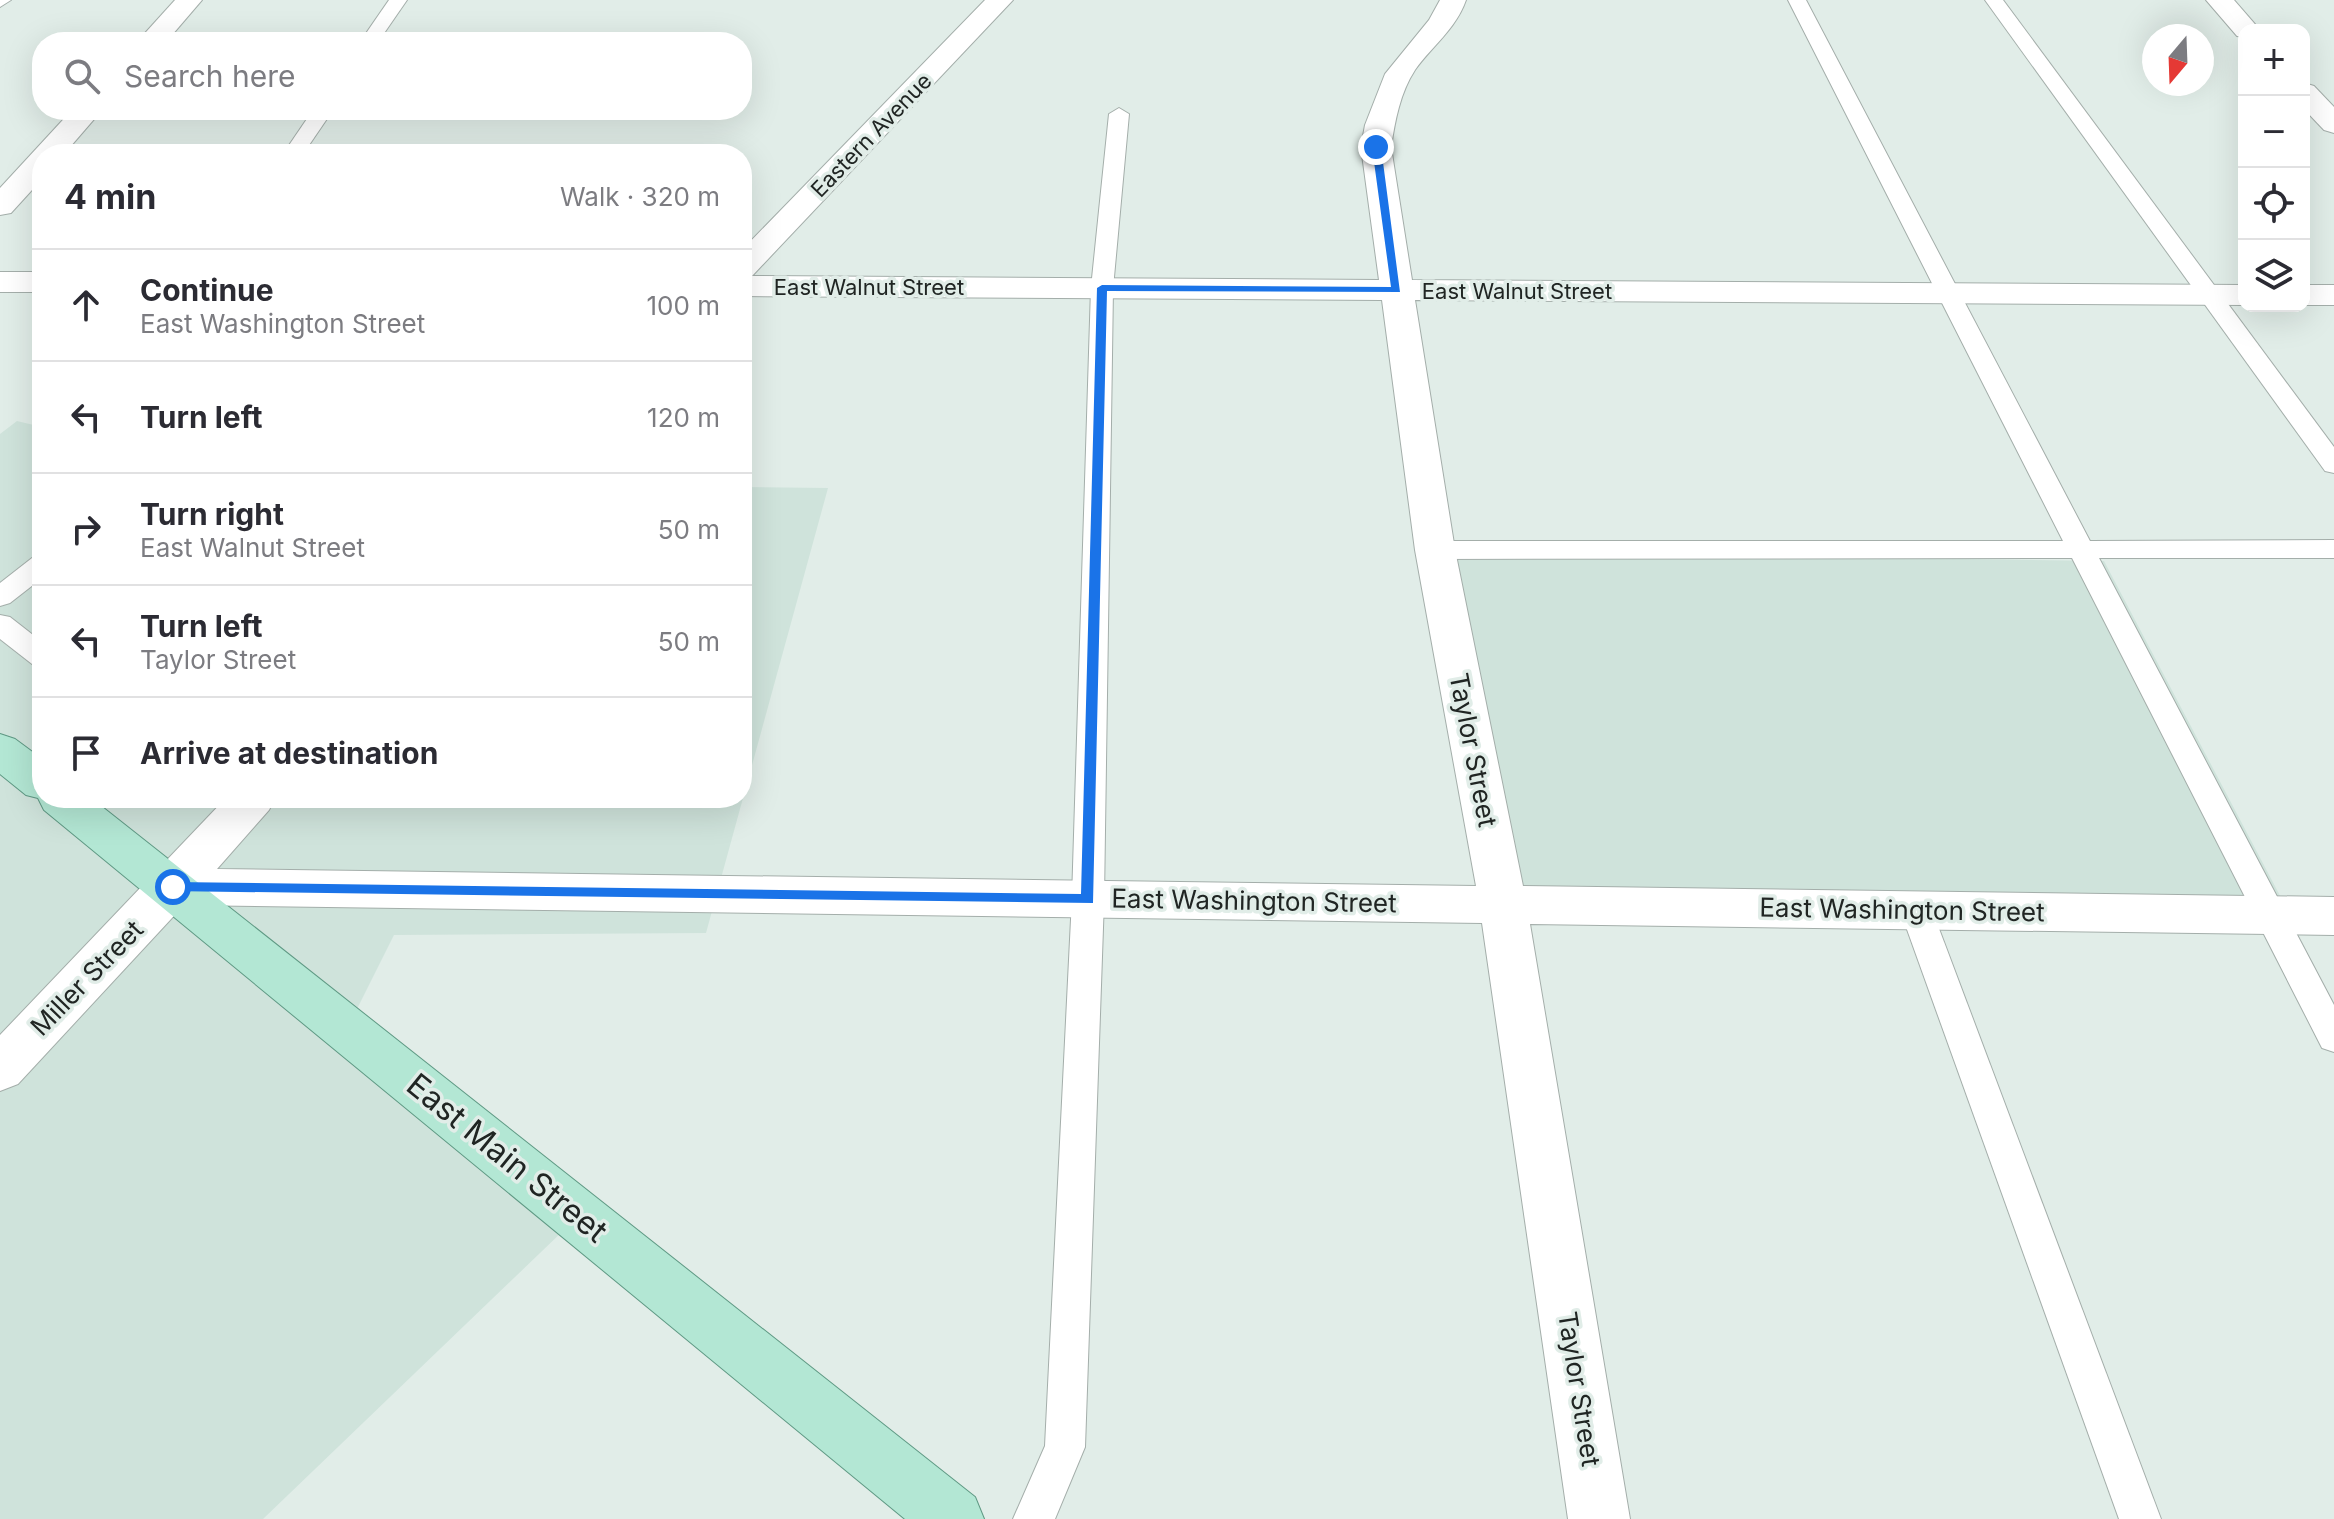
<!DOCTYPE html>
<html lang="en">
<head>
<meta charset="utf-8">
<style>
  :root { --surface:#fff; --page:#f2f2f3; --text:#2b2b33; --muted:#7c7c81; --line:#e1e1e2 }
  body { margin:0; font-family:Inter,sans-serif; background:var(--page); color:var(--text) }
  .controls { position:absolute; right:24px; top:24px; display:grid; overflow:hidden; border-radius:16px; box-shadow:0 8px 32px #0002 }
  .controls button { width:72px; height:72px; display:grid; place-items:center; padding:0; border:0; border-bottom:2px solid var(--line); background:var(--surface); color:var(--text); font:40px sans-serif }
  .compass { position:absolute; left:2142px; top:24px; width:72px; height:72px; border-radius:50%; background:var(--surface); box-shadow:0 8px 32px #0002; rotate:199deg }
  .stop { position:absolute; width:24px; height:24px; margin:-18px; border:6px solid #1a73e8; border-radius:50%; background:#fff }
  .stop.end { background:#1a73e8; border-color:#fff; box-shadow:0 2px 8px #0008 }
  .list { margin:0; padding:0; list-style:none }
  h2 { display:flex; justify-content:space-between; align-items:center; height:104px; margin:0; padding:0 32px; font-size:34px }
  h2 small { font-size:26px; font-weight:400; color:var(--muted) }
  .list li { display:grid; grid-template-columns:52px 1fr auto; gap:24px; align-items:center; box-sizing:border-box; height:112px; padding:0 32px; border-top:2px solid var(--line) }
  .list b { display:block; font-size:30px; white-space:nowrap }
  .list p { margin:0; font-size:26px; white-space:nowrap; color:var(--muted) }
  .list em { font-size:26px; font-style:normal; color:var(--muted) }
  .icon { flex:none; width:44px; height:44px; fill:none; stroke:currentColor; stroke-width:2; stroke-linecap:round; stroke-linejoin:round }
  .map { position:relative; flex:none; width:2334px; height:1519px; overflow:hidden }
  .search { position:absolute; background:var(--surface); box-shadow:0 8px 32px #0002; left:32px; top:32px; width:720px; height:88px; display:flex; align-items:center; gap:20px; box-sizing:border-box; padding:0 28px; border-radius:32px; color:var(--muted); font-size:30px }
  .panel { position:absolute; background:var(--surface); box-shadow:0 8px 32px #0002; left:32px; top:144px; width:720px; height:664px; border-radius:32px }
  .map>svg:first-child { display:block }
  .built { fill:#cfe3db }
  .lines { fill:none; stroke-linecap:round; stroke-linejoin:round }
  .lane-casing { stroke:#a4aeaa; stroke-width:2 }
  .street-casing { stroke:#a4aeaa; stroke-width:2 }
  .primary-casing { stroke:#5f9984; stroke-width:2 }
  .lane { fill:#fff; fill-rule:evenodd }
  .street { fill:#fff; fill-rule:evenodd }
  .primary { fill:#b3e7d4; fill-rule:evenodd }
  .route { fill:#1a73e8 }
  .labels { text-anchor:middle; stroke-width:7; stroke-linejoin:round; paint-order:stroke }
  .far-street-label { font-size:22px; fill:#202523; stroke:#e1ede8 }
  .street-label { font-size:26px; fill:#202523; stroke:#e1ede8 }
  .near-street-label { font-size:32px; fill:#202523; stroke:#e1ede8 }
</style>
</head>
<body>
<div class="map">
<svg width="2334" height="1519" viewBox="0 0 2334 1519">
  <rect width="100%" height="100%" fill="#e1ede8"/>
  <!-- built -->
  <g class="built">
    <polygon points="17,421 42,427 42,798 742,798 742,487 828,488 706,933 394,935 336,1051 565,1229 263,1519 0,1519 0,434"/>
    <polygon points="1444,552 2104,561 2287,909 1491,896"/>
  </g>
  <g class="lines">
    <defs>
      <g id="lane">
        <polygon points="0,0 11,0 0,7"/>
        <polygon points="389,0 407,0 378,42 360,42"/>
        <polygon points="1788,0 1806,0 2090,541 2334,540 2334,558 2099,558 2334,1005 2334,1052 2322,1048 2072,558 1435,559 1426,556 1422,550 1426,544 1435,541 2063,541"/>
        <polygon points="1985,0 2003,0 2334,447 2334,473 2325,471"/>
        <polygon points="1119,108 1129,114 1113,288 1104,899 1085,1447 1055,1519 1013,1519 1045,1446 1072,899 1091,288 1109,114"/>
        <polygon points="313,110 333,110 303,154 283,154"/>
        <polygon points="42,555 42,578 10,603 0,606 0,583 32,558"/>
        <polygon points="0,615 10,617 42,642 42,667 32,664 0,639"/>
        <polygon points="1916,897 1927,901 1932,910 2161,1519 2119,1519 1900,910 1905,901"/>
      </g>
      <g id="street">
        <polygon points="175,0 202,0 166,42 137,42"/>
        <path d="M985,0H1013L752,276L1379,280L1361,147L1365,125L1385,74L1429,20L1440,0H1466C1456,29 1432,46 1415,70C1400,93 1395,121 1391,147L1412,280L2244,285V305L1415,300L1455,550L1523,886L2334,897V935L1530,924L1630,1519H1568L1482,923L184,905L18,1084L0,1091V1035L226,798H275L269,810L217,869L1476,886L1415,550L1382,300L742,296V250Z"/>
        <polygon points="2206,0 2234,0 2260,30 2244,30 2244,37 2237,36"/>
        <polygon points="2304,83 2314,86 2334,107 2334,133 2324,130 2304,109"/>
        <polygon points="72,110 102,110 64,154 42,154 42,179 11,213 0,215 0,188"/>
        <rect x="0" y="272" width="42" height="20"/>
        <rect x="2304" y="285" width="30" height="20"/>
      </g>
      <polygon id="primary" points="0,734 15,739 42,759 42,798 91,798 975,1497 984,1519 905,1519 44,810 38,798 26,795 0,774"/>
    </defs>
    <!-- lane casing -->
    <use href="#lane" class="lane-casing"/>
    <!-- street casing -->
    <use href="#street" class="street-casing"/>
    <!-- primary casing -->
    <use href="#primary" class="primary-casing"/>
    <!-- lane -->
    <use href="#lane" class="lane"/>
    <!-- street -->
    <use href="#street" class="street"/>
    <!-- primary -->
    <use href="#primary" class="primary"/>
  </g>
  <!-- route -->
  <polygon class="route" points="1376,144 1381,147 1400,292 1107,291 1093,903 168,891 168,883 173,882 1081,894 1097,288 1102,285 1391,287 1372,147"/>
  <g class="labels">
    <!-- far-street labels -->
    <g class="far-street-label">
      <text transform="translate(871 135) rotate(-46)" y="8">Eastern Avenue</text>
      <text x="869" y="295">East Walnut Street</text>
      <text x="1517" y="299">East Walnut Street</text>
    </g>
    <!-- street labels -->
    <g class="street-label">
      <text transform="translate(1473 750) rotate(79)" y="9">Taylor Street</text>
      <text transform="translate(1254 901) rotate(1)" y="9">East Washington Street</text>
      <text transform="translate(1902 910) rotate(1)" y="9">East Washington Street</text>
      <text transform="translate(87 978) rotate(-46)" y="9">Miller Street</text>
      <text transform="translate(1579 1389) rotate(81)" y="9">Taylor Street</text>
    </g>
    <!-- near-street labels -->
    <g class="near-street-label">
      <text transform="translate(507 1158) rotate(39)" y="11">East Main Street</text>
    </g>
  </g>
</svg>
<div class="controls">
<button>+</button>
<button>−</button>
<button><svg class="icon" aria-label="locate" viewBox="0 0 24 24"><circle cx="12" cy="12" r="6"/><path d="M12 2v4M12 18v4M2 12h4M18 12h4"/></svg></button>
<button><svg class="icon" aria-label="layers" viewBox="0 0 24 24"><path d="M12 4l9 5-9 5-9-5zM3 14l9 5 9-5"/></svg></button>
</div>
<svg class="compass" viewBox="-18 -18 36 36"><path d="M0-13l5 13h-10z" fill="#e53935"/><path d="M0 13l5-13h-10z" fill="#7c7c81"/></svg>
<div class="stop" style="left:173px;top:887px"></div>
<div class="stop end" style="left:1376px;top:147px"></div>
<div class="search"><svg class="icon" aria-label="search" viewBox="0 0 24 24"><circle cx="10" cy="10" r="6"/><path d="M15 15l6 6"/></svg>Search here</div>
<section class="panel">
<h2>4 min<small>Walk · 320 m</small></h2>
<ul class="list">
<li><svg class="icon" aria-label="ahead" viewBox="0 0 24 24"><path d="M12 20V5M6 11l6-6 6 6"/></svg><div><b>Continue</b><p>East Washington Street</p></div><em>100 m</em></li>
<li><svg class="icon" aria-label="left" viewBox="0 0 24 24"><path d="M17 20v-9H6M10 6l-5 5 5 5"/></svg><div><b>Turn left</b></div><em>120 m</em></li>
<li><svg class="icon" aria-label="right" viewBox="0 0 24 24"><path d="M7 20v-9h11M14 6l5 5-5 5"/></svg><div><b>Turn right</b><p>East Walnut Street</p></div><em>50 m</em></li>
<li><svg class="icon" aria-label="left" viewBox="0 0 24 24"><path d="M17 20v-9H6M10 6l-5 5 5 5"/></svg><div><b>Turn left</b><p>Taylor Street</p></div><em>50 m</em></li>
<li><svg class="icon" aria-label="arrive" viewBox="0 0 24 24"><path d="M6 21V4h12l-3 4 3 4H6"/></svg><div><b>Arrive at destination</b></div></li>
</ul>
</section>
</div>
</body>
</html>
